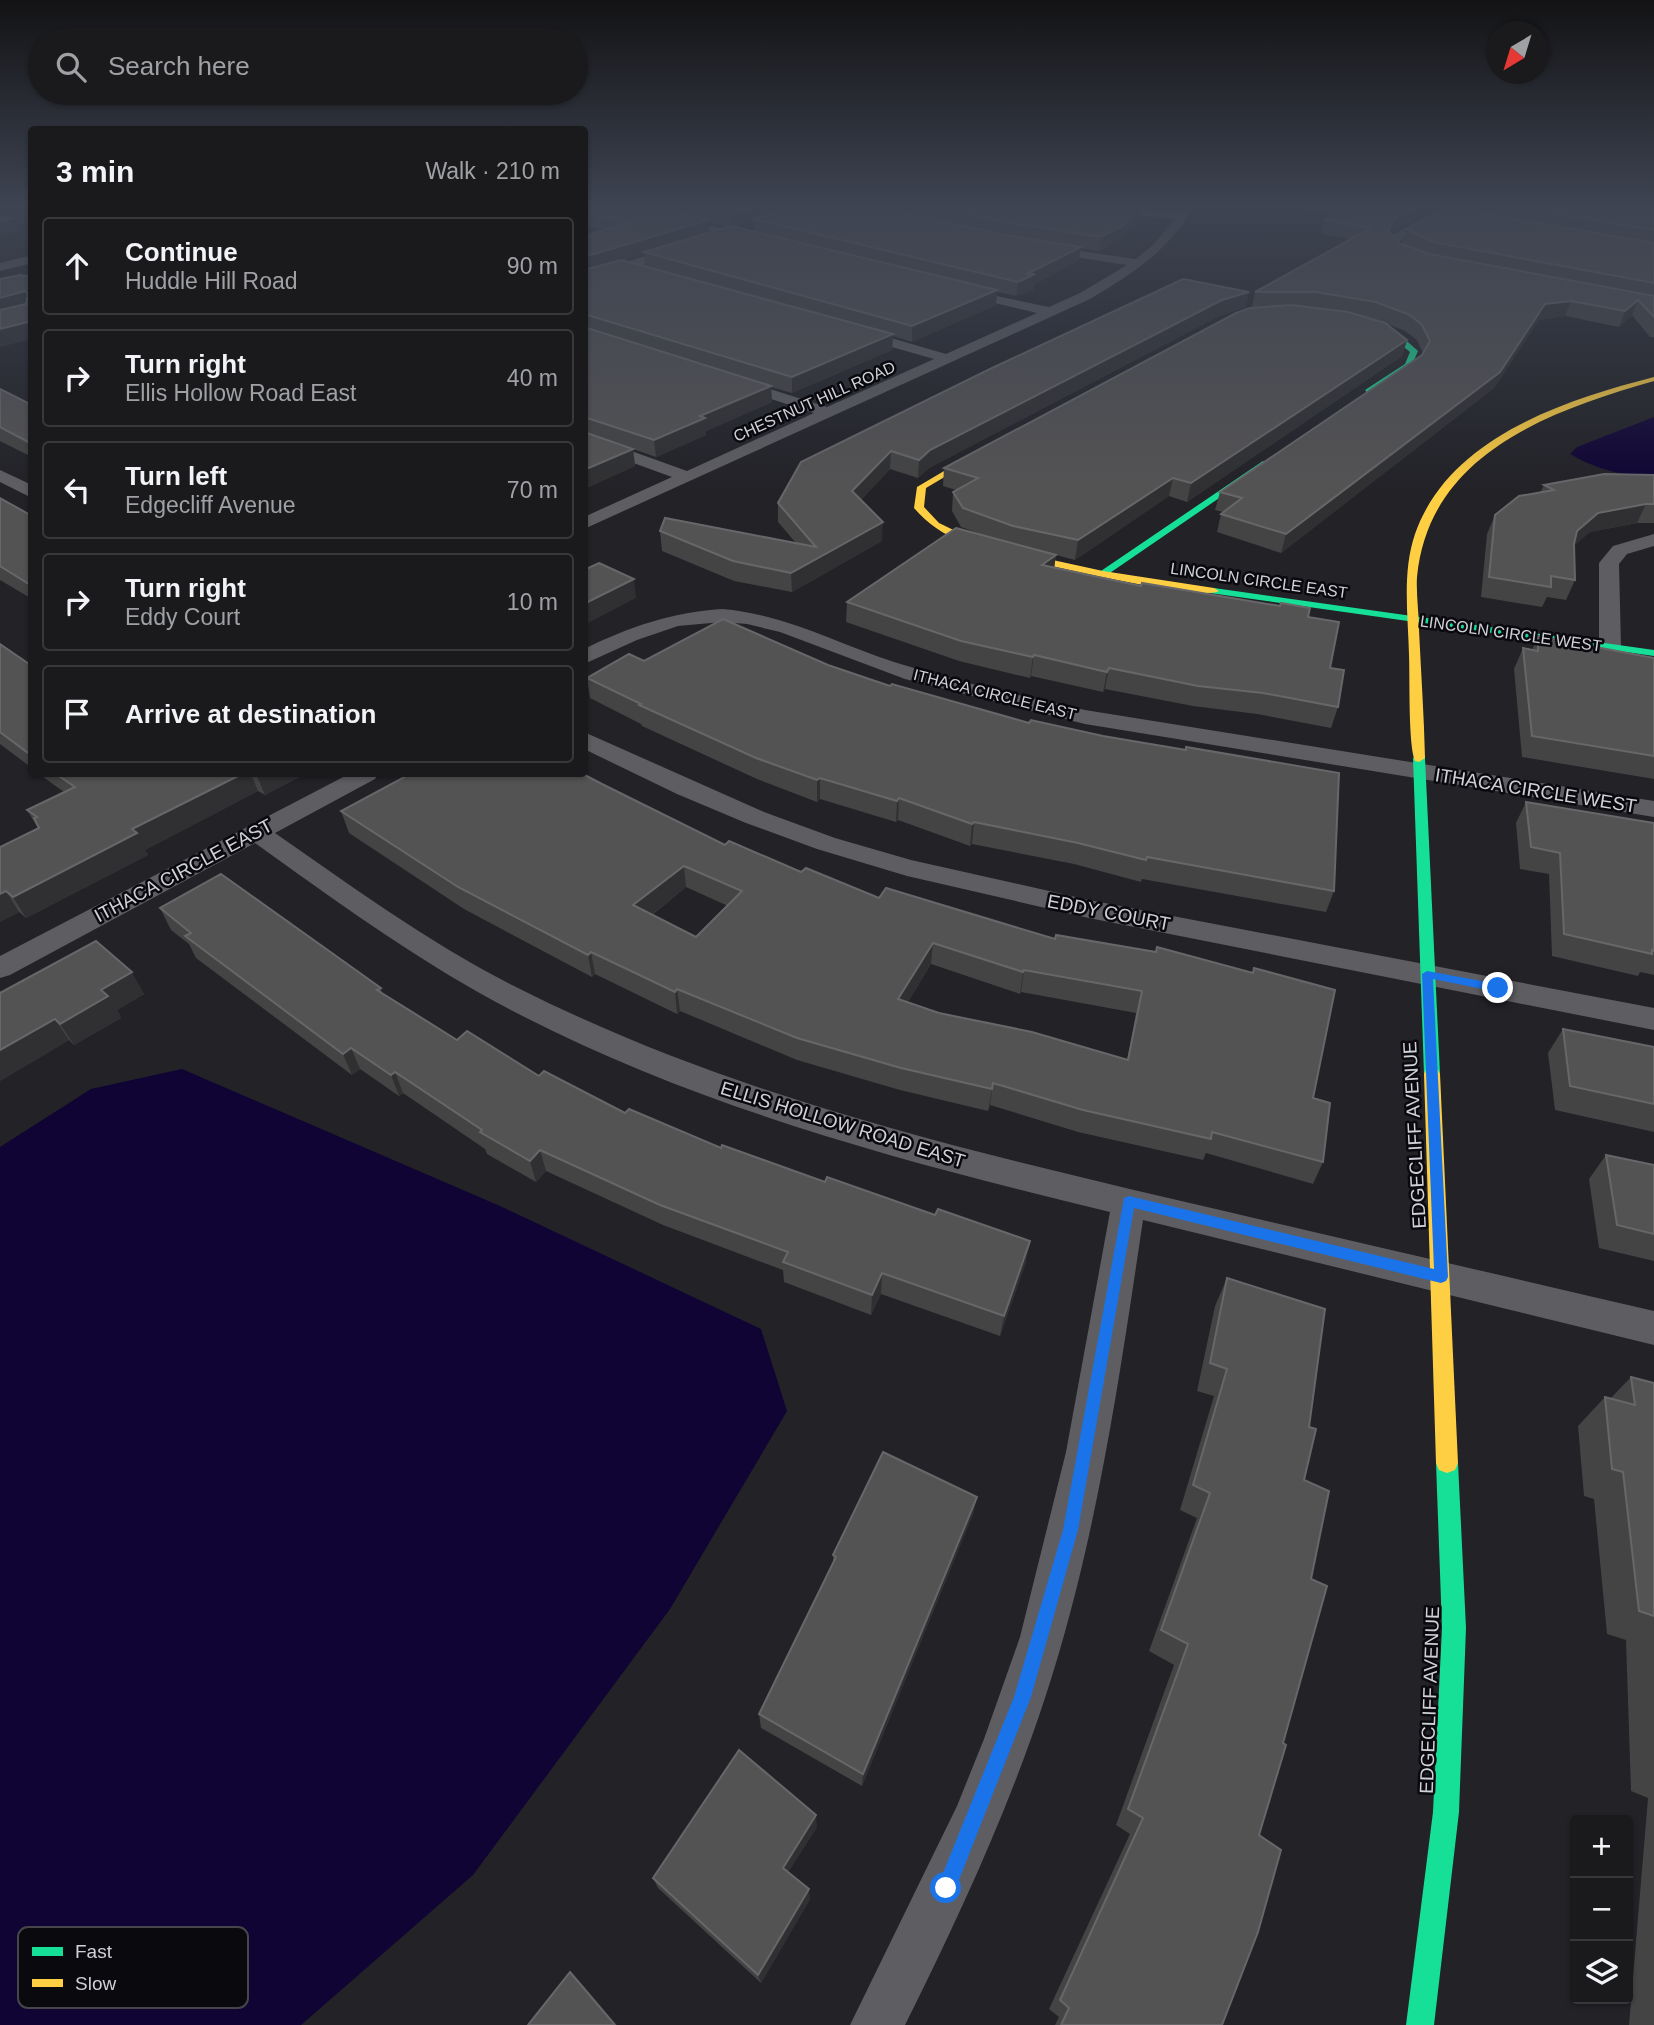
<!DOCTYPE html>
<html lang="en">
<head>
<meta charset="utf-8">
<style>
  :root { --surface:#1a1a1d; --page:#27272a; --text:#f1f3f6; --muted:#9fa1a4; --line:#38383b }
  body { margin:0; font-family:Arial,sans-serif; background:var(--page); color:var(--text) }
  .controls { position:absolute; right:21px; bottom:21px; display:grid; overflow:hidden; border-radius:7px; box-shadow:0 2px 5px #0004 }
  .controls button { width:63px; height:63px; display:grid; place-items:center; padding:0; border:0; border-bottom:2px solid var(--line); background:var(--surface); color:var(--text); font:35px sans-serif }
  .compass { position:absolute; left:1486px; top:21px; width:63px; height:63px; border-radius:50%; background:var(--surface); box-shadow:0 2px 5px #0004; rotate:218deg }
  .stop { position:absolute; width:21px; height:21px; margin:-16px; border:5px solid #1a73e8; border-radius:50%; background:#fff }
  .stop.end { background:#1a73e8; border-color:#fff; box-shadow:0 2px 7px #0008 }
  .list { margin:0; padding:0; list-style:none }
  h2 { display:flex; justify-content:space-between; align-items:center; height:91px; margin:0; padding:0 28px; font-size:30px }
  h2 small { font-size:23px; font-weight:400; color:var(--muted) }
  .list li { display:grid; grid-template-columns:46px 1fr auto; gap:21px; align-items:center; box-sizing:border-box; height:98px; margin:0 14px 14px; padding:0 14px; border:2px solid var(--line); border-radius:7px }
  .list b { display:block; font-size:26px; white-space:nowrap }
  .list p { margin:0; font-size:23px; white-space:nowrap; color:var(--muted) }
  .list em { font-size:23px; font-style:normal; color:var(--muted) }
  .icon { flex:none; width:38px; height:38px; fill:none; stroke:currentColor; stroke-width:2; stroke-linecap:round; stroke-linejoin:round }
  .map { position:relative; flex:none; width:1654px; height:2025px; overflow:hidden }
  .search { position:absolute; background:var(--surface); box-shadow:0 2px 5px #0004; left:28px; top:28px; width:560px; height:77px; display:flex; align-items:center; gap:18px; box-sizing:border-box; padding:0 24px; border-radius:38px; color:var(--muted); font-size:26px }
  .panel { position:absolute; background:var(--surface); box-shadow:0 2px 5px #0004; left:28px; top:126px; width:560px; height:651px; border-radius:7px }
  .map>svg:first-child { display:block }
  .water { fill:#0f0434 }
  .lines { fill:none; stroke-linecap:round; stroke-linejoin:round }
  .street { fill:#5e5e62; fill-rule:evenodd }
  .fast { fill:#16e098; fill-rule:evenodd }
  .slow { fill:#ffcf43; fill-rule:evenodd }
  .wall { fill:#444; fill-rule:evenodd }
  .shaded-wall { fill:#303032 }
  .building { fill:#545354; stroke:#676769; stroke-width:2; fill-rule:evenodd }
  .route { fill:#1a73e8 }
  .labels { text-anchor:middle; stroke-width:5; stroke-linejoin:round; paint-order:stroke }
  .far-street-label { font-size:16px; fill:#d0d1d8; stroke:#09090e }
  .street-label { font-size:19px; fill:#d0d1d8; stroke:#09090e }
  .key { fill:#09090e; stroke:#45454b; stroke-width:2 }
  .key-label { font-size:19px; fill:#d0d1d8 }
</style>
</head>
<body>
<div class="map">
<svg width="1654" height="2025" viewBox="0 0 1654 2025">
  <rect width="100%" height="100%" fill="#222227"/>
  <!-- water -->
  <g class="water">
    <path d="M1654,417V479C1623,475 1597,470 1570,454L1577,447Z"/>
    <polygon points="182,1069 500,1206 761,1329 787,1411 670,1609 473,1875 301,2025 0,2025 0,1147 91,1089"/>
  </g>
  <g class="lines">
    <!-- street -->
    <g class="street">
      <polygon points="619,207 637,207 763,239 757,243"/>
      <path d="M1078,207H1115L1179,212L1182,207H1193C1170,250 1132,274 1090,299L584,529V517L672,477L584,445V434L687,471L814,413L728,385L725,382L728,379H738L827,407L934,359L850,335V329H860L946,354L1037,313L953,293V287L1049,307L1080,293L1127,265L1042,252L1036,248L1038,245L1136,259L1153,245L1175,219L1083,210Z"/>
      <path d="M1445,207H1459L1399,241V246L1423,257V263C1411,264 1393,255 1386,245L1390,236Z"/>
      <polygon points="681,245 685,246 685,252 584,283 584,275"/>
      <polygon points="32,255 32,263 0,271 0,263"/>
      <polygon points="0,470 32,485 32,498 0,482"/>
      <polygon points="1654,534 1654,546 1627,554 1619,564 1621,647 1618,652 1602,652 1599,647 1599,563 1613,546"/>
      <path d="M722,609C784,614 836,643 894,662C957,682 1021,696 1085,710L1654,801V817L1085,724L905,679L780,632L747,624L722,622L678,626L637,640L584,664V649C629,627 672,612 722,609Z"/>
      <polygon points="584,732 764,812 835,838 911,860 1089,900 1654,1008 1654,1030 1089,918 907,876 817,849 746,823 677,794 584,749"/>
      <path d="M349,774H378L375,779L275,833C354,888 432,945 518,988C725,1092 940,1144 1164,1197C1327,1235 1491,1273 1654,1311V1345L1143,1220C1119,1381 1096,1543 1045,1698C1008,1811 958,1919 905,2025H850L957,1806L984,1739L1020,1637L1066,1452L1110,1212C900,1161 686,1105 494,1001C410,955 333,899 255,843L10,975L0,978V956Z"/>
    </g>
    <!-- fast -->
    <g class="fast">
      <polygon points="1357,322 1400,335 1418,351 1411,367 1368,394 1365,390 1405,364 1410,352 1394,339 1354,326"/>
      <polygon points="1263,461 1268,464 1266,466 1104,577 1095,575"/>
      <polygon points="1214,588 1654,650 1654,656 1210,593 1209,591"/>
      <polygon points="1419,754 1425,758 1440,1074 1438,1078 1426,1078 1424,1074 1413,758"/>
      <polygon points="1447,1453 1455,1456 1458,1463 1466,1628 1459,1812 1434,2025 1406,2025 1433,1812 1442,1628 1436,1463 1439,1456"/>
    </g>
    <!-- slow -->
    <g class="slow">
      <path d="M1654,377V381C1550,411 1429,453 1417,577C1416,595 1419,613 1419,630C1421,673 1424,715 1425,758L1419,762L1415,761C1408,744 1410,678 1409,655C1408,615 1402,572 1415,534C1449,437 1565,400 1654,377Z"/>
      <path d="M988,445L995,447L926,488L924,507L939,523L970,538L1011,551L1103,571L1214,588L1219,591C1202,603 991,554 962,542C943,534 928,524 914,508L917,487Z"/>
      <polygon points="1432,1068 1438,1070 1440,1074 1458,1463 1455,1470 1447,1473 1439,1470 1436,1463 1424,1074 1426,1070"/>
    </g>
  </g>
  <!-- wall -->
  <g class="wall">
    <path d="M584,207H1147H1140L1138,218L1122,238L1099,251L1081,248L1079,260L1034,284V289L1016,296L997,292L996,305L912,342L893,336L892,350L792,393L771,387L772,402L706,431V435L656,457L633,449L635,466L584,489V236L604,230L584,225ZM753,220L754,231L734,226ZM708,222L720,225L729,227L708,233ZM644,253L645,266L623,260Z"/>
    <polygon points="1291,207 1440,207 1392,231 1390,233 1399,243 1410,247 1402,243 1406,229 1458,209 1458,207 1654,207 1654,337 1650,337 1632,315 1619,327 1565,316 1539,320 1494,388 1281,553 1217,532 1221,514 1223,512 1215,510 1220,492 1422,355 1423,353 1417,340 1405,331 1385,323 1407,340 1402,356 1187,502 1169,496 1075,560 1056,555 1054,568 1141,586 1308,617 1330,668 1338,707 1331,728 1257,714 1193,706 1105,689 1103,692 1031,676 1030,678 959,661 846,622 847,602 992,538 961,527 952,511 953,492 956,490 943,486 944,468 1261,307 1252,307 1255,292 1351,239 1322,234 1325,220 1329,218 1330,213"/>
    <polygon points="1246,307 1219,316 929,468 918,478 890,469 861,500 882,541 792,592 734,581 662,551 660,531 796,543 778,522 778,503 992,368"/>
    <polygon points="0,389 32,405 32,457 0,441"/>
    <polygon points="1654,475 1654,523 1637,523 1590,532 1574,545 1575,580 1566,600 1547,597 1542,607 1481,597 1487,534 1495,515 1540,493 1544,485"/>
    <polygon points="0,498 32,516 32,599 0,580"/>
    <polygon points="1538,636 1654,658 1654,779 1522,757 1514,669 1523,648 1532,650"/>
    <polygon points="0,644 32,666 32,768 0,744"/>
    <polygon points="644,661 1334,891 1326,912 1142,879 1141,882 1074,864 972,844 970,846 898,820 896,822 820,799 817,802 757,779 642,726 641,724 590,698 587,678"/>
    <polygon points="39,774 305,774 265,795 258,791 145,850 148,855 26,918 19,912 0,922 0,847 38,828 27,810 64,792"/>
    <path d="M602,784L725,845L879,898L1055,939L1056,935L1313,1098L1323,1162L1313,1184L1206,1153L1203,1160L1078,1132L990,1105L988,1111L900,1090L797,1060L680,1011L677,1014L595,974L592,977L464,909L349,833L341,811ZM686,887L728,906L696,937L652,915ZM931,964L1020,994L1021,992L1136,1013L1127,1060L939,1013L908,1002Z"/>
    <polygon points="1526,802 1654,823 1654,975 1640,972 1638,976 1552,956 1549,874 1520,869 1516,823"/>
    <polygon points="160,908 381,988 382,993 457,1040 625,1113 1026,1262 1000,1336 881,1294 871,1315 784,1282 783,1270 663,1225 546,1171 536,1182 487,1154 485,1149 403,1093 399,1096 360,1069 352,1075 196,958 189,944 171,930"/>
    <polygon points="96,941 144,994 117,1010 121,1018 74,1045 69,1040 0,1081"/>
    <polygon points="1563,1029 1654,1047 1654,1132 1555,1110 1548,1053"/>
    <polygon points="1606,1155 1654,1165 1654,1261 1599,1248 1589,1179"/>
    <polygon points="1227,1278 1309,1427 1304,1480 1311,1579 1283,1743 1259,1835 1222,2025 1055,2025 1059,2017 1049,2009 1130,1834 1116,1825 1174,1665 1149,1651 1197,1518 1180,1510 1214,1396 1197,1391 1215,1306"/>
    <polygon points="1631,1377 1654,1383 1654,2025 1629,2025 1648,1798 1631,1791 1626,1640 1607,1634 1594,1499 1584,1496 1578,1426 1605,1397 1610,1399"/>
    <polygon points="977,1497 973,1514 862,1786 761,1728 759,1714 833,1563 833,1555"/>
    <polygon points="817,1827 788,1872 810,1899 761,1983 658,1888 653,1878"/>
  </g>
  <!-- shaded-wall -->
  <g class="shaded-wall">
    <polygon points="755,207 798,207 753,219 753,220 731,227 730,214"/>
    <polygon points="1139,207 1140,207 1138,218 1122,238 1099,251 1101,237"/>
    <polygon points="1417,207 1440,207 1392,231 1384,244 1388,230 1396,217"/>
    <polygon points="13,218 19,232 0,236 0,221"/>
    <polygon points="708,220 709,233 584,272 584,257"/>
    <polygon points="1081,247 1079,260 1034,284 1034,289 1016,296 1018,282 1027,274"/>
    <polygon points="997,290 996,305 912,342 912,326"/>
    <polygon points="25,291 31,306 0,315 0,298"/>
    <polygon points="1249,292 1246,307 1219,316 929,468 918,478 919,460 930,450 1222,300"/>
    <polygon points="1638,300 1632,315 1619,327 1625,311"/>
    <polygon points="1571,301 1565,316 1539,320 1494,388 1281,553 1286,534 1545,304"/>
    <polygon points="32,321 32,339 0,347 0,329"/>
    <polygon points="893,334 892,350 792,393 792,377"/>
    <polygon points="1407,340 1402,356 1187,502 1191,483"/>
    <polygon points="771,386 772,402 706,431 706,435 656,457 654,440 700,416"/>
    <polygon points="633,449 635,466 584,489 584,470"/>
    <polygon points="891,451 890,469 852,510 852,491"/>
    <polygon points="1173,478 1169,496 1075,560 1078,540"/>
    <polygon points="1646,504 1637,523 1590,532 1569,550 1577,531 1598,513"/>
    <polygon points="883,522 882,541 792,592 791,573"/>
    <polygon points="1056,555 1053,575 1042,565"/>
    <polygon points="634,579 636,598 584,625 584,604"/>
    <polygon points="1034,655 1031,676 1030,678 1033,657"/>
    <polygon points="1109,668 1105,689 1103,692 1107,672"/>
    <polygon points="242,774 251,774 258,791 145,850 148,855 26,918 13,897 132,829"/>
    <polygon points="256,774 305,774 265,795"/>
    <polygon points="820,778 820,799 817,802 817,780"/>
    <polygon points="899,798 898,820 896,822 897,801"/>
    <polygon points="974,822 972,844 970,846 972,824"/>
    <polygon points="684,866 686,887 636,927 633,905"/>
    <polygon points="6,891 19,912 0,922 0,894"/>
    <polygon points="933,943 931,964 897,1021 898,999"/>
    <polygon points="591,952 595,974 592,977 588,955"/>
    <polygon points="1024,970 1021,992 1020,994 1023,972"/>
    <polygon points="132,972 144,994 117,1010 121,1018 74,1045 60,1024 101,990"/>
    <polygon points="677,989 680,1011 677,1014 675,992"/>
    <polygon points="55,1019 69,1040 0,1081 0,1050"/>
    <polygon points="351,1048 360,1069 352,1075 343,1054"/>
    <polygon points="395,1072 403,1093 399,1096 391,1075"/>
    <polygon points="993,1083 990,1105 988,1111 992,1089"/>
    <polygon points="540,1150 546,1171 536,1182 530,1161"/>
    <polygon points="1030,1241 1026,1262 1000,1336 1004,1316"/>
    <polygon points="882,1273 881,1294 871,1315 872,1295"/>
    <polygon points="977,1497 973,1514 862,1786 863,1774"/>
    <polygon points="816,1815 817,1827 784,1878 783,1868"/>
    <polygon points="809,1889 810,1899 761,1983 758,1975"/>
    <polygon points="570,1972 581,1983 617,2025 615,2025"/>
  </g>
  <!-- building -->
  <g class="building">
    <polygon points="584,207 656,207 708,220 584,257 584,239 589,237 584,236 627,223 584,212"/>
    <polygon points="699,207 755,207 730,214"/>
    <polygon points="794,207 880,207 1003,235 1081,247 1027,274 1035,274 1018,282 753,219"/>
    <polygon points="929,207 1139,207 1124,225 1101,237 1004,222"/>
    <polygon points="1342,207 1417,207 1396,217 1388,230 1399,243 1429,254 1654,296 1654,317 1638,300 1625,311 1571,301 1545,304 1500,372 1286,534 1221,514 1242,498 1220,492 1422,355 1430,341 1422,325 1410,315 1376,302 1316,292 1255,292 1371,228 1325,220 1337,214 1330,213"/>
    <polygon points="1446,207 1654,243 1654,283 1433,242 1406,229"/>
    <polygon points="1512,207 1654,207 1654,230"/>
    <polygon points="0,216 13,218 0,221"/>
    <polygon points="731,226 997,290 912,326 644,252"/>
    <polygon points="621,260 893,334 792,377 584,314 584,270"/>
    <polygon points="20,275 24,276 32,275 32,321 0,329 0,310 26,304 28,294 25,291 0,298 0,279"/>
    <polygon points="1183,279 1249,292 1222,300 930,450 919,460 891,451 852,491 883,522 791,573 733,561 660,531 665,518 816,547 778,503 801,462 992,368"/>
    <polygon points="1291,305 1348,312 1385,323 1407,340 1191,483 1173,478 1078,540 1013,526 963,508 953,492 978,478 944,468 1236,313 1250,308"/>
    <polygon points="584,327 771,386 700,416 705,418 654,440 584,417"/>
    <polygon points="0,389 32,405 32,444 0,427"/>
    <polygon points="584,432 633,449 584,470"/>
    <polygon points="1604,474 1654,475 1654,504 1646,504 1598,513 1577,531 1574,544 1575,580 1551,576 1551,587 1489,577 1495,515 1519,496 1554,490 1544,485"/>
    <polygon points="0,498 32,516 32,586 0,566"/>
    <polygon points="956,528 1056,555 1042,565 1141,586 1142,583 1280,606 1281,603 1310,608 1308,617 1339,622 1330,668 1344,670 1338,707 1263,693 1198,686 1109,668 1107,672 1034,655 1033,657 961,641 847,602"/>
    <polygon points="599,563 634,579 584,604 584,570"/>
    <polygon points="723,619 828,665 890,686 892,684 1029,723 1031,720 1103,736 1186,750 1186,747 1339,773 1334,891 1147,857 1146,860 1078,843 974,822 972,824 899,798 897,801 820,778 817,780 756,758 639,705 641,704 587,678 629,654 644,661"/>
    <polygon points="1538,636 1654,658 1654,756 1532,736 1523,648 1538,651"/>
    <polygon points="0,644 32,666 32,756 0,732"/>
    <polygon points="56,774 242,774 132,829 137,833 13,897 6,891 0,894 0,847 39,828 34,818 37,817 27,810 75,787"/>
    <path d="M410,774H583L602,784L725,845L729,841L801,872L806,868L879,898L886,888L1055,939L1056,935L1156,952L1157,947L1253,973L1254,968L1335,990L1313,1098L1330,1103L1323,1162L1212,1132L1211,1139L1083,1110L993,1083L992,1089L901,1068L797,1038L677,989L675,992L591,952L588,955L458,887L341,811ZM684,866L742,891L696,937L633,905ZM933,943L1023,972L1024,970L1142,991L1128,1060L1032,1032L939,1013L898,999Z"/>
    <polygon points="1526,802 1654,823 1654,951 1652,950 1652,954 1564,934 1560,853 1531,847"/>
    <polygon points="221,874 381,988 377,990 457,1040 467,1031 539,1076 544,1071 625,1113 629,1109 721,1148 722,1145 825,1182 827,1177 935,1215 938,1209 1030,1241 1004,1316 882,1273 872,1295 783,1262 788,1252 660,1205 540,1150 530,1161 480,1132 482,1130 395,1072 391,1075 351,1048 343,1054 185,936 191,933 160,908"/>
    <polygon points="96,941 132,972 101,990 108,996 60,1024 55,1019 0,1050 0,993"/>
    <polygon points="1563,1029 1654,1047 1654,1104 1570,1086"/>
    <polygon points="1606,1155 1654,1165 1654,1234 1617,1225"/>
    <polygon points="1227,1278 1325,1309 1309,1427 1316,1429 1304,1480 1329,1491 1311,1579 1327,1586 1283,1743 1286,1745 1259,1835 1281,1850 1258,1932 1222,2025 1061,2025 1069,2008 1060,2000 1143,1818 1128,1809 1188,1644 1161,1630 1210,1493 1193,1485 1227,1369 1210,1363"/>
    <polygon points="1631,1377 1654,1383 1654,1616 1639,1611 1623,1472 1612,1469 1605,1397 1635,1405"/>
    <polygon points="883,1452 977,1497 863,1774 759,1714 836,1557 833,1555"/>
    <polygon points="739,1750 816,1815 783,1868 809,1889 758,1975 653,1878"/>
    <polygon points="570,1972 615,2025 528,2025"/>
  </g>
  <!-- sky -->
  <linearGradient id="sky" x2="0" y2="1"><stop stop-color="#131315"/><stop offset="0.42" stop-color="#3e4452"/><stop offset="1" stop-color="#3e4452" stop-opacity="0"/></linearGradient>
  <rect width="1654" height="490" fill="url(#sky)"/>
  <!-- route -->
  <polygon class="route" points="1427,971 1498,984 1504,988 1498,992 1433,979 1448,1277 1446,1281 1441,1283 1134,1208 1078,1530 1031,1697 953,1895 946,1898 940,1895 937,1888 1014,1697 1063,1530 1124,1198 1129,1196 1434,1269 1422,974"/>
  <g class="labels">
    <!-- far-street labels -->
    <g class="far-street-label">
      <text transform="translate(814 401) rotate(-24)" y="6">CHESTNUT HILL ROAD</text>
      <text transform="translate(1259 580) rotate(8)" y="6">LINCOLN CIRCLE EAST</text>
      <text transform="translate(1511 633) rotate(8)" y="6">LINCOLN CIRCLE WEST</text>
      <text transform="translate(995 694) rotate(14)" y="6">ITHACA CIRCLE EAST</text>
    </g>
    <!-- street labels -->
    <g class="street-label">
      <text transform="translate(1536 790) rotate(9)" y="7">ITHACA CIRCLE WEST</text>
      <text transform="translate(183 870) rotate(-28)" y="7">ITHACA CIRCLE EAST</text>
      <text transform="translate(1109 912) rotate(11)" y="7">EDDY COURT</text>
      <text transform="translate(843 1124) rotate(17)" y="7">ELLIS HOLLOW ROAD EAST</text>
      <text transform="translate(1414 1135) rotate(-93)" y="7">EDGECLIFF AVENUE</text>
      <text transform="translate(1429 1700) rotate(-88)" y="7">EDGECLIFF AVENUE</text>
    </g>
  </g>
  <!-- legend -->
  <rect x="18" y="1927" width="230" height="81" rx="10" class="key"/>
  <rect x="32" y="1947" width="31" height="9" fill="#16e098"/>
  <rect x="32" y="1979" width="31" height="8" fill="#ffcf43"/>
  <g class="key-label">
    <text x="75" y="1958">Fast</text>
    <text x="75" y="1990">Slow</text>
  </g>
</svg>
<div class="controls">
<button>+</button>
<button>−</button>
<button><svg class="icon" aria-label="layers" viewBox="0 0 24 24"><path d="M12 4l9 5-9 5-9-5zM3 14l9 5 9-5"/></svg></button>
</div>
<svg class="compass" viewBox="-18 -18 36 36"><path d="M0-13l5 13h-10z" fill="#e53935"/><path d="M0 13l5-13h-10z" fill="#9fa1a4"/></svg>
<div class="stop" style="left:946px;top:1888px"></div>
<div class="stop end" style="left:1498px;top:988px"></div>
<div class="search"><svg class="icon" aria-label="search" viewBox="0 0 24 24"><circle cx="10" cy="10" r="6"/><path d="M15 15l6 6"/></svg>Search here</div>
<section class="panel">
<h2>3 min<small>Walk · 210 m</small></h2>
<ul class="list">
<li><svg class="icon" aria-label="ahead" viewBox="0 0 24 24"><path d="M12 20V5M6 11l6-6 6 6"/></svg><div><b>Continue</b><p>Huddle Hill Road</p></div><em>90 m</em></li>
<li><svg class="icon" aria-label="right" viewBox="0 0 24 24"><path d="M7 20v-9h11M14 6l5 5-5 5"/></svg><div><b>Turn right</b><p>Ellis Hollow Road East</p></div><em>40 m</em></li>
<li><svg class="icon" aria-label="left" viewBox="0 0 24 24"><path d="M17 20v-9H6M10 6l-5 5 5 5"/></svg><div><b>Turn left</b><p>Edgecliff Avenue</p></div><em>70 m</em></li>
<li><svg class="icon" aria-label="right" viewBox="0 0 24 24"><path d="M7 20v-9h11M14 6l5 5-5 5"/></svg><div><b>Turn right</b><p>Eddy Court</p></div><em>10 m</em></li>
<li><svg class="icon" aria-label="arrive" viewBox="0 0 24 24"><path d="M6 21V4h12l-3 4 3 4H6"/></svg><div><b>Arrive at destination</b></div></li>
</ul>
</section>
</div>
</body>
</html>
